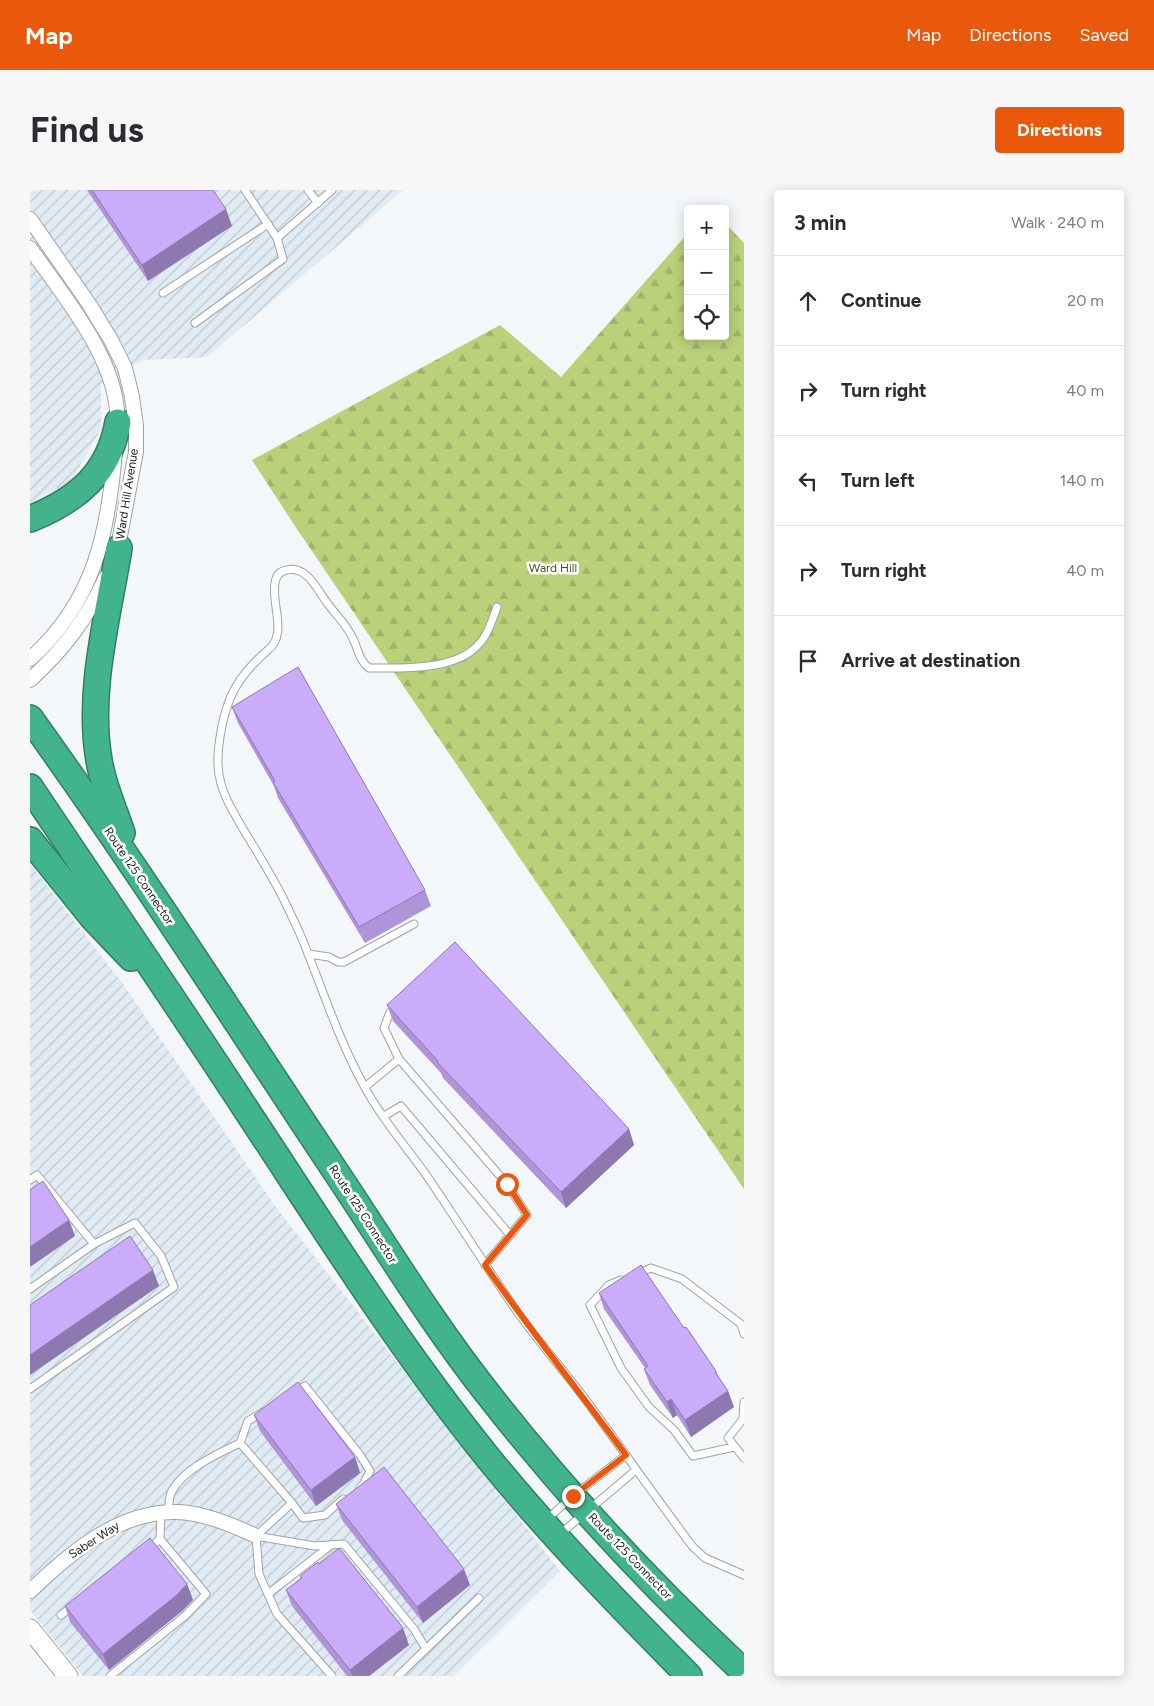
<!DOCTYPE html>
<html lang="en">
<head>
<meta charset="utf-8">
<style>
  :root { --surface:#fff; --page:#f7f7f7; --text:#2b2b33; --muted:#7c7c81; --line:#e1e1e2; --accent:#ea580c }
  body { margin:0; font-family:Figtree,sans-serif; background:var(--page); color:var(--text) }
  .controls { position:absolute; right:15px; top:15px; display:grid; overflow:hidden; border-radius:5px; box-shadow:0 2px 12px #0003 }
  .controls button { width:45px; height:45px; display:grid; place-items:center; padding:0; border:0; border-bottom:1px solid var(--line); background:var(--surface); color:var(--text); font:25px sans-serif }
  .stop { position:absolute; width:15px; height:15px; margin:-11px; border:4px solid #ea580c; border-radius:50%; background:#fff }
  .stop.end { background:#ea580c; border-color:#fff; box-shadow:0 1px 5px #0008 }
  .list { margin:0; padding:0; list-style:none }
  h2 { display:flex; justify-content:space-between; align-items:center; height:65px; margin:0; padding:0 20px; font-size:21px }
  h2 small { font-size:16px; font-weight:400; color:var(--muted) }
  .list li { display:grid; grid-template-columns:32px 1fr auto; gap:15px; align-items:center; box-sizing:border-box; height:90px; padding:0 20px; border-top:1px solid var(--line) }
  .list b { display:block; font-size:19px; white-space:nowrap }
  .list em { font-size:16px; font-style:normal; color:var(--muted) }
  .icon { flex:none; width:28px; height:28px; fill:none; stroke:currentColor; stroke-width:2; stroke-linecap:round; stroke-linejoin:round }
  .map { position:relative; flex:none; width:714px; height:1486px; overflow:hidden; border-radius:5px }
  header { display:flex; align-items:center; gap:30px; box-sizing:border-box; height:70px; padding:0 25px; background:var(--accent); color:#fff }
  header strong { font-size:24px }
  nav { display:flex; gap:28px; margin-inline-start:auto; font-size:18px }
  .intro { display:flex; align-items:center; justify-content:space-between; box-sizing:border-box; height:120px; padding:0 30px }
  h1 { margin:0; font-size:35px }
  .button { padding:12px 22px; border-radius:5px; background:var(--accent); color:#fff; font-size:18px; font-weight:700 }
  main { display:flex; gap:30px; padding:0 30px }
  aside { flex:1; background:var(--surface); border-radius:5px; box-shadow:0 2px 12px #0003 }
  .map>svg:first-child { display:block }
  .industrial { fill:url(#industrial-furrows) }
  .forest { fill:url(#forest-firs) }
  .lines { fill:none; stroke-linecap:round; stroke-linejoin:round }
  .lane-casing { stroke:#9fa3a5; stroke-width:9 }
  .street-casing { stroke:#9fa3a5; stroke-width:16 }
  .secondary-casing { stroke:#9fa3a5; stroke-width:21 }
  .highway-casing { stroke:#347e65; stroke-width:28 }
  .lane { stroke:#fff; stroke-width:7 }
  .street { stroke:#fff; stroke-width:14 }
  .secondary { stroke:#fff; stroke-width:19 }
  .highway { stroke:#42b48d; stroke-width:25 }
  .wall { fill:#af94d8 }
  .shaded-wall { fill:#8e78b0 }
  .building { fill:#cbacfb; stroke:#8e78b0 }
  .route { stroke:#ea580c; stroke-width:6 }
  .labels { text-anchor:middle; stroke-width:5; stroke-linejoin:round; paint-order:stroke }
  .street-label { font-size:12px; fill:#1a1b1c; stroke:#fff }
  .park-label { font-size:12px; fill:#455213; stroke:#fff }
</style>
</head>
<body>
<header>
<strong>Map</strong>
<nav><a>Map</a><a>Directions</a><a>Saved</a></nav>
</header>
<div class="intro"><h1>Find us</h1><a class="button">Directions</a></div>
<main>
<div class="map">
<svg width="714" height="1486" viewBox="0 0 714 1486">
  <defs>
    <pattern id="industrial-furrows" width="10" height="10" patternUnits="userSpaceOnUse" patternTransform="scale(1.25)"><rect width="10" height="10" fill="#e0ebf3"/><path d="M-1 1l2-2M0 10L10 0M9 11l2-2" fill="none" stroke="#c0c9d0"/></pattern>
    <pattern id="forest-firs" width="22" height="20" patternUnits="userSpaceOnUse" patternTransform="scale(1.25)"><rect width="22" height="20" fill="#bad079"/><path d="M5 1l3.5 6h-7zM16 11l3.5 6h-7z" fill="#9fb268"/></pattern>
  </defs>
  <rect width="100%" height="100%" fill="#f3f7fa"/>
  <!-- industrial -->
  <g class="industrial">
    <polygon points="0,0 373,0 177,167 113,170 71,194 71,239 41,291 0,313"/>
    <polygon points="0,674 93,794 245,1016 530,1381 424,1486 53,1486 0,1420"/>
  </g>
  <!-- forest -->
  <polygon class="forest" points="695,33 714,53 714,999 263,333 222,270 470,135 531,187 658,43 658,146 695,146"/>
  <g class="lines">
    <defs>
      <g id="lane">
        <polyline points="215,0 247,48 302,0"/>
        <polyline points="278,0 288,13"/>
        <polyline points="133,103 238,34"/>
        <polyline points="165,133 253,69 247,48"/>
        <path d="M467,417C462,430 458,445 448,455C425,481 371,478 339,478C328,470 328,456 321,445C315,433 306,425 298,414C288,401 277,375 257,380C249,381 246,386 245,393C241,414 258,444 238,460C208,486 196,507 190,547C188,559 187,572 189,585C192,603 200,616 209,632C224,658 241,683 254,710C261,725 269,740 275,756C295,806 311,856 338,903C356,935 381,962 401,992C430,1035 457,1078 486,1120C510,1154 537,1184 561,1217C595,1263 628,1311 663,1357L675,1368L714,1385"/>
        <polyline points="278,764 299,767 308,772 314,772 384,734"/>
        <polyline points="360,822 354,838 369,869"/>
        <polyline points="335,897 369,869 477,994 497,1025 455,1075"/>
        <polyline points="354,926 371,916 480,1045"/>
        <polyline points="0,990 7,985 64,1054 0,1099"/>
        <polyline points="608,1083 621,1078 652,1089 711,1134 714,1144"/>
        <polyline points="591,1090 579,1095 560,1115 591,1178 619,1217 644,1240 663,1266 704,1257"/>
        <polyline points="0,1199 144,1097 131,1066 105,1033 64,1054"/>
        <polyline points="265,1202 275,1196 330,1265 340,1281 333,1295 330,1297"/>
        <polyline points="714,1212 713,1229 698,1248 714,1268"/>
        <polyline points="210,1253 218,1231 233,1222"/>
        <polyline points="262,1313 273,1328 295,1325 313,1309"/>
        <path d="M138,1322C139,1316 139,1308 141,1303C151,1280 189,1263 210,1253L262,1313L226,1346"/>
        <polyline points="516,1330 543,1306 596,1265"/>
        <polyline points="529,1345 606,1280"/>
        <polyline points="226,1346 285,1356 314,1354 384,1439 396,1459 368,1486"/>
        <polyline points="226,1346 229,1384 247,1424 302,1486"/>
        <polyline points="118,1359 130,1349 131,1323"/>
        <polyline points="238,1404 301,1355"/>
        <polyline points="31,1425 44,1415"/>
        <polyline points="396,1459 449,1408"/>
        <polyline points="80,1486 156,1425 176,1404 130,1349"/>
      </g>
      <g id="street">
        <polyline points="0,29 59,114 81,150 95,178 102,207 106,236 106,262 87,362"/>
        <path d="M0,58C34,107 93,175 87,238"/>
        <path d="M0,469C64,412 78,344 85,262"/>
        <path d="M0,490C34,459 57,429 76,387"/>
        <path d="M0,1401C40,1364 85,1323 143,1322C168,1321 203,1335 226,1346"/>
      </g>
      <polyline id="secondary" points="0,1439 38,1486"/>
      <g id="highway">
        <path d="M0,329C47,310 79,284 88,232"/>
        <path d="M89,358C78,427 57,501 69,570C73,596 84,619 92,643"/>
        <path d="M0,528C105,674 202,826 302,976C353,1052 401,1132 458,1204C535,1303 622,1396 714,1482"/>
        <path d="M0,597C72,705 146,812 217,921C295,1039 370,1159 459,1269C521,1345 590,1416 659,1486"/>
        <polyline points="0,650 62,727 101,768"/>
      </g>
    </defs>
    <!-- lane casing -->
    <use href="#lane" class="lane-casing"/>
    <!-- street casing -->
    <use href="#street" class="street-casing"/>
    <!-- secondary casing -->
    <use href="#secondary" class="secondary-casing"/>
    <!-- highway casing -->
    <use href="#highway" class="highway-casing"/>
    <!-- lane -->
    <use href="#lane" class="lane"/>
    <!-- street -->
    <use href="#street" class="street"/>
    <!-- secondary -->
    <use href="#secondary" class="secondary"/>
    <!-- highway -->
    <use href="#highway" class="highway"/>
  </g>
  <!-- wall -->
  <g class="wall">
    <polygon points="57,0 183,0 202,36 118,91"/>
    <polygon points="202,517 395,700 401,716 335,753 248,608 244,596 208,533"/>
    <polygon points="357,815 599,939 604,955 536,1018 413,888 411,883 363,831"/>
    <polygon points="569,1103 654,1138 686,1181 688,1186 698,1201 704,1217 661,1247 647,1225 643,1228 620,1195 614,1179 615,1178 574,1119"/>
    <polygon points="224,1225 325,1267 330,1283 286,1316 230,1241"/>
    <polygon points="306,1314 440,1395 393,1433 312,1330"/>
    <polygon points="270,1386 379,1455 339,1486 317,1486 262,1416 256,1400 271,1388"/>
    <polygon points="157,1394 163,1410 152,1421 79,1480 40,1432 35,1416"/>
  </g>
  <!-- shaded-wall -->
  <g class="shaded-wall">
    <polygon points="196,19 202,36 118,91 112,75"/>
    <polygon points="599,939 604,955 536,1018 531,1002"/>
    <polygon points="39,1030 45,1046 0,1077 0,1057"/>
    <polygon points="123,1080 129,1096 0,1185 0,1165"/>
    <polygon points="698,1201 704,1217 661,1247 655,1230"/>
    <polygon points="641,1209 647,1225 643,1228 637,1212"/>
    <polygon points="325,1267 330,1283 286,1316 281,1300"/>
    <polygon points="434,1379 440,1395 393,1433 387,1417"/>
    <polygon points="157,1394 163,1410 152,1421 79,1480 73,1464"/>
    <polygon points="373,1438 379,1455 339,1486 322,1486 320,1480"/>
  </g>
  <!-- building -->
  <g class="building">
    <polygon points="62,0 183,0 196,19 112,75"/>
    <polygon points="268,477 395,700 329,737 243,592 245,591 202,517"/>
    <polygon points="425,752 599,939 531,1002 407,872 408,871 357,815"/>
    <polygon points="13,991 39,1030 0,1057 0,1000"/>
    <polygon points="100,1046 123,1080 0,1165 0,1115"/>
    <polygon points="611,1075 654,1138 656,1137 686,1181 685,1182 698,1201 655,1230 641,1209 637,1212 614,1179 618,1176 569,1103"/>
    <polygon points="268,1192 325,1267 281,1300 224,1225"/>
    <polygon points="354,1277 434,1379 387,1417 306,1314"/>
    <polygon points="120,1348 157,1394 147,1405 73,1464 35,1416"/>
    <polygon points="309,1358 373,1438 320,1480 256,1400 272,1388 270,1386 288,1372 289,1374"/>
  </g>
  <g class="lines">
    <!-- route -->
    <path class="route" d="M477,994L497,1025L455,1075C500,1140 549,1201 596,1265L543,1306"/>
  </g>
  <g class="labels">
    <!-- street labels -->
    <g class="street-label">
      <text transform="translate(97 304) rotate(-81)" y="4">Ward Hill Avenue</text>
      <text transform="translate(109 686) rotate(56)" y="4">Route 125 Connector</text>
      <text transform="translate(333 1024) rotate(57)" y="4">Route 125 Connector</text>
      <text transform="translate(64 1350) rotate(-33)" y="4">Saber Way</text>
      <text transform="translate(600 1366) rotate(46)" y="4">Route 125 Connector</text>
    </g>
    <!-- park labels -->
    <g class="park-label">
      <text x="523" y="382">Ward Hill</text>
    </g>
  </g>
</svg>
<div class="controls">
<button>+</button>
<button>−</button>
<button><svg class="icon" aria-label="locate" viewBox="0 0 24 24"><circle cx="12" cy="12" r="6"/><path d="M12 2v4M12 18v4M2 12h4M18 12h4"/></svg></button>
</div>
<div class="stop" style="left:477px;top:994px"></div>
<div class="stop end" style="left:543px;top:1306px"></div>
</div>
<aside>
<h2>3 min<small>Walk · 240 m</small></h2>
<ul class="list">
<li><svg class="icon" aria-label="ahead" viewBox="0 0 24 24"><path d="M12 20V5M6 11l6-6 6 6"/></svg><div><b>Continue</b></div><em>20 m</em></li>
<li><svg class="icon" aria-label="right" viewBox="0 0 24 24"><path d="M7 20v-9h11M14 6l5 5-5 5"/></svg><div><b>Turn right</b></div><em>40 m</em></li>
<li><svg class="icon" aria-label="left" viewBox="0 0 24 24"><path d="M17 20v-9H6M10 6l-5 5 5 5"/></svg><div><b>Turn left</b></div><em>140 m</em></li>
<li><svg class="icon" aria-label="right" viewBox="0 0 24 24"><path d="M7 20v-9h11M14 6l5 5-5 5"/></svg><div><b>Turn right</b></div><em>40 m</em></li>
<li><svg class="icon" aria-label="arrive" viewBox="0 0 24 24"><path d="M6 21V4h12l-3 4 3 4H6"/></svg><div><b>Arrive at destination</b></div></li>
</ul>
</aside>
</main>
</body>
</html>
